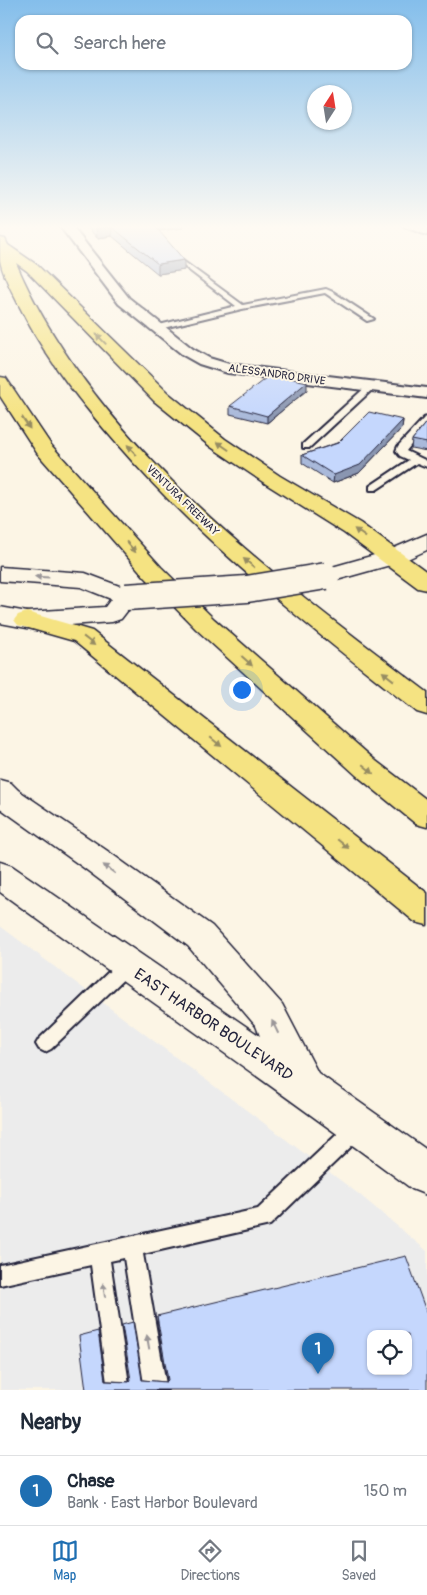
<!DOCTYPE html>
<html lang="en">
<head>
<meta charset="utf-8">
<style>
  :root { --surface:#fff; --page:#f6f6f7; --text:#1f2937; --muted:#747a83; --line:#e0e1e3; --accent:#1f6fb2 }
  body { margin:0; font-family:Pangolin,sans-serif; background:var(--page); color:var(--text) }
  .controls { position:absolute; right:15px; bottom:15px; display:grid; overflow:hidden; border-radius:10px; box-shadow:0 1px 4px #0004 }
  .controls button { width:45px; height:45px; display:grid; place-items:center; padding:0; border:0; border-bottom:1px solid var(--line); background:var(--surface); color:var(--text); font:25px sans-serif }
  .compass { position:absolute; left:307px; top:85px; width:45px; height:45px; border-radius:50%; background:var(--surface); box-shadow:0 1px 4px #0004; rotate:12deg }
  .you { position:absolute; left:241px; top:689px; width:18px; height:18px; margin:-12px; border:4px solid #fff; border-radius:50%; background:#1a73e8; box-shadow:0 0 0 8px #1a73e833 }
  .badge { display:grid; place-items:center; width:32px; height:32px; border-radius:50%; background:var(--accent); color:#fff; font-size:16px; font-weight:700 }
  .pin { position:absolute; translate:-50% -41px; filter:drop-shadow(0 1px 2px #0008) }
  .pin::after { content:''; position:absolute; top:26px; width:18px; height:15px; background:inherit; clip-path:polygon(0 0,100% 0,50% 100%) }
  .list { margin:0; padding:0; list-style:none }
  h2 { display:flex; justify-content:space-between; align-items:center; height:65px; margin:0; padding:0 20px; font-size:21px }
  h2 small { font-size:16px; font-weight:400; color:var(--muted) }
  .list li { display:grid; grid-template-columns:32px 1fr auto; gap:15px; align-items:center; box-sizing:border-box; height:70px; padding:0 20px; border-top:1px solid var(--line) }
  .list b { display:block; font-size:19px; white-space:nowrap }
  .list p { margin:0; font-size:16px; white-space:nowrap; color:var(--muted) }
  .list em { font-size:16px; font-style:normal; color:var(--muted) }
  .icon { flex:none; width:28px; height:28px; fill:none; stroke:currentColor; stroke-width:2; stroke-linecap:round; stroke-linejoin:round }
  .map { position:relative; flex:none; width:427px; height:1390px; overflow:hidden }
  .search { position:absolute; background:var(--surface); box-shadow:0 1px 4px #0004; left:15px; right:15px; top:15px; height:55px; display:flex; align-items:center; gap:12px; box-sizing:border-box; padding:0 18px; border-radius:15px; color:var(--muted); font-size:19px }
  .sheet { height:135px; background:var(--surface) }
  nav { display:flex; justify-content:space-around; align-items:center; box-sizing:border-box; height:70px; border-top:1px solid var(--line); background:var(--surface); font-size:14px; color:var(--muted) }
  nav a { display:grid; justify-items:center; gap:2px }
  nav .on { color:var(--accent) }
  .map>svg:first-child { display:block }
  .built { fill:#ececec; fill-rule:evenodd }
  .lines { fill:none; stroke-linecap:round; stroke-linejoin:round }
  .lane-casing { stroke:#22223b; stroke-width:4 }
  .street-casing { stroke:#22223b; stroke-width:4 }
  .secondary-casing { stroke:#22223b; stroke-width:3 }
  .highway-casing { stroke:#22223b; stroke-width:3 }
  .lane { fill:#fcf5e5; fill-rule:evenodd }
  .street { fill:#fcf5e5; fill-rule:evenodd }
  .secondary { fill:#fcf5e5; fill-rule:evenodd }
  .highway { fill:#f5e382; fill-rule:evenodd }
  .secondary-bridge-casing { stroke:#22223b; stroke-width:29; stroke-linecap:butt }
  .secondary-bridge { stroke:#fcf5e5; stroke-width:26 }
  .wall { fill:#a9b9da; stroke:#22223b }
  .shaded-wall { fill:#8a96b1; stroke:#22223b }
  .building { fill:#c5d7fd; stroke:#22223b; fill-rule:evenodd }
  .oneway { fill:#968c62 }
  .oneway2 { fill:#9a9698 }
  .labels { text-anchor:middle; stroke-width:4; stroke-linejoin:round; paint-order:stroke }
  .far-street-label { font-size:11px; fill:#22223b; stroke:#fcf5e5 }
  .near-street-label { font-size:16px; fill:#22223b; stroke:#fcf5e5 }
</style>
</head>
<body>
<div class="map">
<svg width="427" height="1390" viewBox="0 0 427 1390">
  <rect width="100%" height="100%" fill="#fcf5e5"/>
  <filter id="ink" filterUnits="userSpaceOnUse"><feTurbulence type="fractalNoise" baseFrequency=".02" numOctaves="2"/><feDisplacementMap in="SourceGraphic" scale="10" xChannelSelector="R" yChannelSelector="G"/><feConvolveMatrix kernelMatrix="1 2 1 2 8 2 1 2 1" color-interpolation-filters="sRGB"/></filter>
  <g filter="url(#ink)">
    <!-- built -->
    <path class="built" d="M0,926L360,1195L427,1251V1390H0ZM371,1334H408V1371H371Z"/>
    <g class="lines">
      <defs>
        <g id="lane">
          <polygon points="183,261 243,305 326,289 333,292 374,319 367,321 325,293 242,309 155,330 155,326 236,306 181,264 180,263"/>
          <polygon points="369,384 376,386 309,448 303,448 303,444"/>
          <polygon points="427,417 427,425 406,451 427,461 427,467 417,463 376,490 370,490 370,486 409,460 400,456 396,451 398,446 424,418"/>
          <polygon points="127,958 133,960 135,965 133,970 51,1049 45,1052 39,1049 36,1044 39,1039 121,960"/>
          <polygon points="356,1120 363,1123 365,1129 363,1135 270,1225 143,1254 167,1390 145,1390 124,1258 110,1261 130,1390 108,1390 91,1265 0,1285 0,1265 258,1209 349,1123"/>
        </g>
        <g id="street">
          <polygon points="59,225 71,225 129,298 193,349 209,358 229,364 427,388 427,398 228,373 199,364 183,355 119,304"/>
          <polygon points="403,225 427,227 427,235 405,227"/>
        </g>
        <g id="secondary">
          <polygon points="427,534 427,550 401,562 326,583 318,581 314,576 318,571 385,552"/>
          <polygon points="0,567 85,573 135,592 138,597 121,619 112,622 27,628 0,623 0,607 27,612 105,607 111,599 81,587 0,581"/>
          <path d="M0,780L11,783L18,790L106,850L212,926L282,1004L318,1073L427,1150V1195L412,1189C276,1088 137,992 0,892V862L12,866L260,1036L256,1026L188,946L84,868L0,808Z"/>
        </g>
        <g id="highway">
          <path d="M0,238L5,239L8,245L37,265L168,393L225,439L280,476L360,523L427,572V590L418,588L344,533L266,484L211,447L154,401L27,271L16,263C93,443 275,577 427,692V715L417,712C312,629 205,546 117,444C83,405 50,364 26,319C18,302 3,278 0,260C0,253 0,245 0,238Z"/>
          <polygon points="0,377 6,378 51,445 161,567 214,619 376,761 427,800 427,827 416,824 356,775 196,629 145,577 37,453 0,396"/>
          <polygon points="27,612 92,631 427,893 427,925 415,922 74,641 18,625 14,620 18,615"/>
        </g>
      </defs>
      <!-- lane casing -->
      <use href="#lane" class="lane-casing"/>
      <!-- street casing -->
      <use href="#street" class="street-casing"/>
      <!-- secondary casing -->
      <use href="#secondary" class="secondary-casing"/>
      <!-- highway casing -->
      <use href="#highway" class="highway-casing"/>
      <!-- lane -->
      <use href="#lane" class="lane"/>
      <!-- street -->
      <use href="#street" class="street"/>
      <!-- secondary -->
      <use href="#secondary" class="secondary"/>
      <!-- highway -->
      <use href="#highway" class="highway"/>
      <defs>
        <polyline id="secondary-bridge" points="126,597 247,589 326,576"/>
      </defs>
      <!-- secondary-bridge casing -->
      <use href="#secondary-bridge" class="secondary-bridge-casing"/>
      <!-- secondary-bridge -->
      <use href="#secondary-bridge" class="secondary-bridge"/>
    </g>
    <!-- wall -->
    <g class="wall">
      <polygon points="86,225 183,225 183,228 159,231 184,270 158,274 112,236 97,238"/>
      <polygon points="307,390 267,423 230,414 230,406"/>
      <polygon points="403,420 402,428 359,473 333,483 302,463 302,455"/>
      <polygon points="427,421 427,451 411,448 412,440"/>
      <polygon points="157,1316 427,1390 105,1381 129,1382 142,1380 166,1382 167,1381 158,1327"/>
    </g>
    <!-- shaded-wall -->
    <g class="shaded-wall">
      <polygon points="152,225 183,225 183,228 152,231"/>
      <polygon points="112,227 112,236 97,238 96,228"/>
      <polygon points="184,260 184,270 158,274 158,264"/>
      <polygon points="307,382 307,390 267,423 267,416"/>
      <polygon points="403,420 402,428 359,473 333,483 334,475"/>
    </g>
    <!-- building -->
    <g class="building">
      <polygon points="93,225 154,225 184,260 158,264 112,227 96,228"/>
      <polygon points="271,374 307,382 267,416 230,406"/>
      <polygon points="369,412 403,420 360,465 334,475 302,455 338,443"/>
      <polygon points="427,421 427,443 412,440"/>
      <path d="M406,1256L427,1314V1390H86L79,1336L98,1331L105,1381L129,1382L131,1380L122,1325L133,1322L142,1380L166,1382L168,1380L157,1316ZM371,1334H408V1371H371Z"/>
    </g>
    <!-- one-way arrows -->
    <defs><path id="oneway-solid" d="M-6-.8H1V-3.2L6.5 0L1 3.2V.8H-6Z" transform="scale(1.25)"/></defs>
    <g class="oneway">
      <use href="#oneway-solid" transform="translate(101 339) rotate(-134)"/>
      <use href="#oneway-solid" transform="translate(26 423) rotate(56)"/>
      <use href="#oneway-solid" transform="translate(223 446) rotate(-145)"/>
      <use href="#oneway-solid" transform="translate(132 450) rotate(-132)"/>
      <use href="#oneway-solid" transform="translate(360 533) rotate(-144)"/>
      <use href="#oneway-solid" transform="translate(131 547) rotate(49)"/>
      <use href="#oneway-solid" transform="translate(249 563) rotate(-141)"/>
      <use href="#oneway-solid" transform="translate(89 641) rotate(38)"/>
      <use href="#oneway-solid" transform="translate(247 661) rotate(42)"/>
      <use href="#oneway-solid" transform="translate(388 676) rotate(-142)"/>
      <use href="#oneway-solid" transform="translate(216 742) rotate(39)"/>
      <use href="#oneway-solid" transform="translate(368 769) rotate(40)"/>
      <use href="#oneway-solid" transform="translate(343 844) rotate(39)"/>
    </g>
    <g class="oneway2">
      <use href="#oneway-solid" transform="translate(42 577) rotate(-176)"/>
      <use href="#oneway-solid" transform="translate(109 869) rotate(-144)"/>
      <use href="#oneway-solid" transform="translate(275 1027) rotate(-116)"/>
      <use href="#oneway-solid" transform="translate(104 1290) rotate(-98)"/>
      <use href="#oneway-solid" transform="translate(148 1342) rotate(-100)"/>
    </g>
  </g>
  <!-- sky -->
  <linearGradient id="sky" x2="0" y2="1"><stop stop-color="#84beeb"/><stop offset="0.54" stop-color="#fefaf3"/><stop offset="1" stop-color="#fefaf3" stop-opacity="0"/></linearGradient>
  <rect width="427" height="420" fill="url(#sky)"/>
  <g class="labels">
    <!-- far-street labels -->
    <g class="far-street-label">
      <text transform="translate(277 374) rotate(8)" y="4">ALESSANDRO DRIVE</text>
      <text transform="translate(183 500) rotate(44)" y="4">VENTURA FREEWAY</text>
    </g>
    <!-- near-street labels -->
    <g class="near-street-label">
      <text transform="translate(214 1024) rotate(34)" y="6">EAST HARBOR BOULEVARD</text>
    </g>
  </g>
</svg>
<div class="controls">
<button><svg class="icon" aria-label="locate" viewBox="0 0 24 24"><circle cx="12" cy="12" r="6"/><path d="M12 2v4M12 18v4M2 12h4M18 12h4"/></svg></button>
</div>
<svg class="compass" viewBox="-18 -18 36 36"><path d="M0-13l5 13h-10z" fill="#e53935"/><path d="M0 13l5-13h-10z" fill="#747a83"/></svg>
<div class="you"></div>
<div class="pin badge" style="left:318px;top:1374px">1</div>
<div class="search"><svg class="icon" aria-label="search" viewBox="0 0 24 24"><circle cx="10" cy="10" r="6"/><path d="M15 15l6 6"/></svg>Search here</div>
</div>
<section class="sheet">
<h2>Nearby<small></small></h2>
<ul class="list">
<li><span class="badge">1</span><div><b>Chase</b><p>Bank · East Harbor Boulevard</p></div><em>150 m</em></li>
</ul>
</section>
<nav>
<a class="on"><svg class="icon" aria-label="map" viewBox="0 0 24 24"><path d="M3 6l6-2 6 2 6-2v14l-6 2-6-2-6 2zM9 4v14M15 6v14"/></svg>Map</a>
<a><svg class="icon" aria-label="directions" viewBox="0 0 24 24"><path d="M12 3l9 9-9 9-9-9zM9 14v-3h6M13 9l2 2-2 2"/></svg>Directions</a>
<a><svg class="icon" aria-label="saved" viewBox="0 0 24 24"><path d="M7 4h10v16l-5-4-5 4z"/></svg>Saved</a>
</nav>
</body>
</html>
